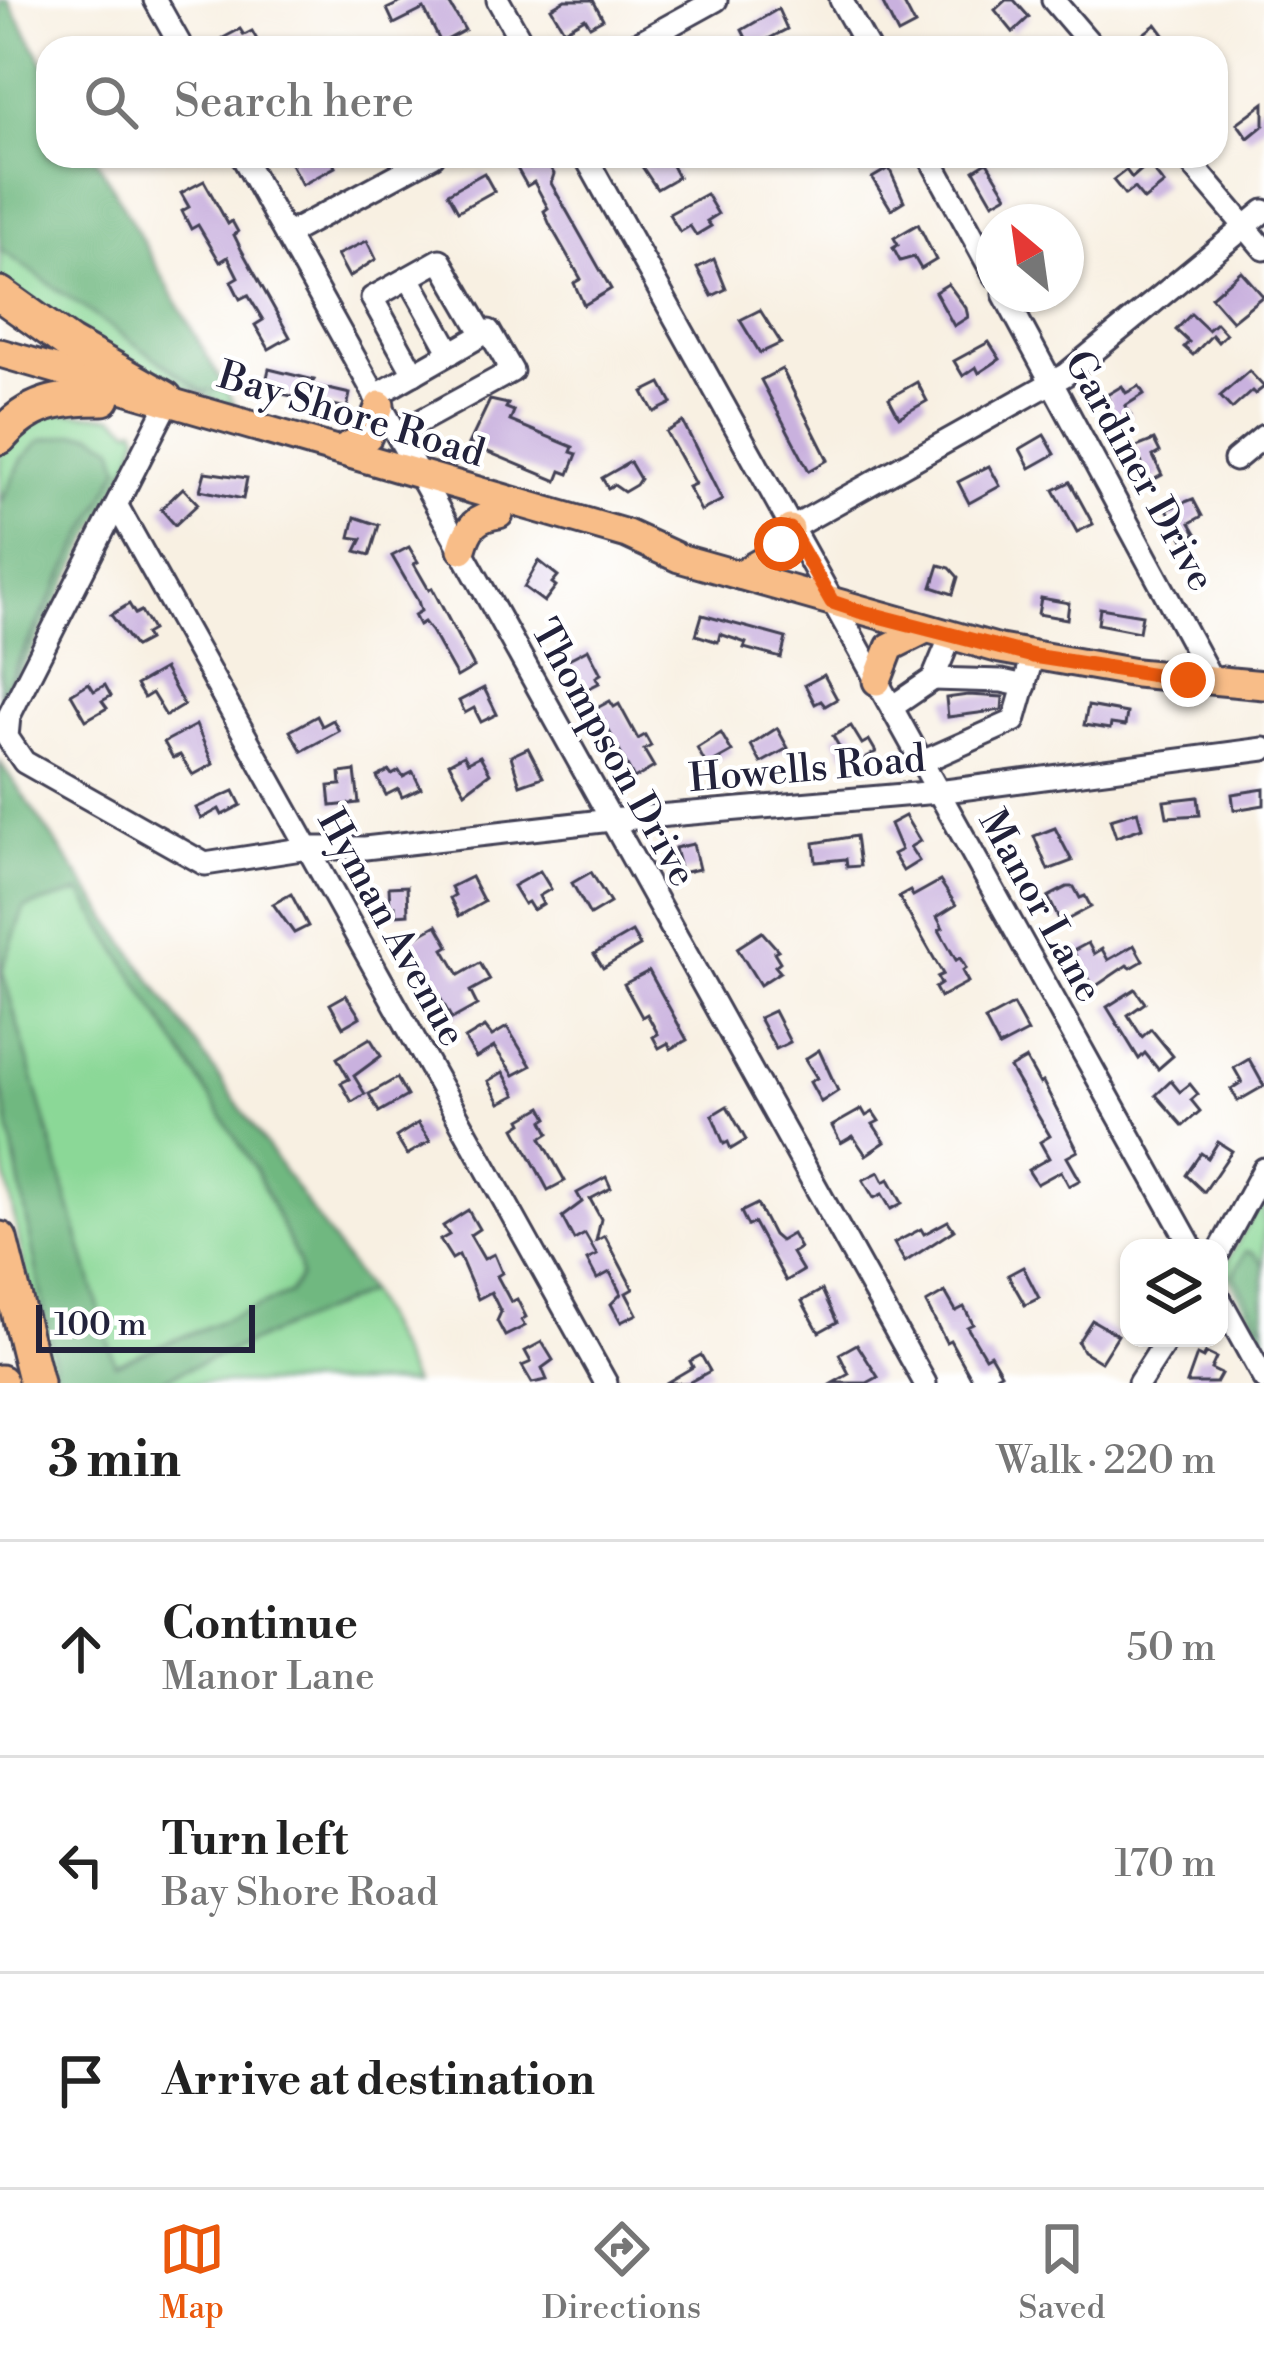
<!DOCTYPE html>
<html lang="en">
<head>
<meta charset="utf-8">
<style>
  :root { --surface:#fff; --page:#f2f2f2; --text:#222; --muted:#767676; --line:#e0e0e0; --accent:#ea580c }
  body { margin:0; font-family:"Libre Bodoni",serif; background:var(--page); color:var(--text) }
  .controls { position:absolute; right:36px; bottom:36px; display:grid; overflow:hidden; border-radius:24px; box-shadow:0 3px 9px #0004 }
  .controls button { width:108px; height:108px; display:grid; place-items:center; padding:0; border:0; border-bottom:3px solid var(--line); background:var(--surface); color:var(--text); font:60px sans-serif }
  .compass { position:absolute; left:976px; top:204px; width:108px; height:108px; border-radius:50%; background:var(--surface); box-shadow:0 3px 9px #0004; rotate:331deg }
  .scale { position:absolute; left:36px; bottom:30px; width:219px; box-sizing:border-box; padding-left:12px; border:6px solid #22223b; border-top:0; font-size:33px; line-height:42px; white-space:nowrap; color:#22223b; -webkit-text-stroke:9px #fff; paint-order:stroke }
  .stop { position:absolute; width:36px; height:36px; margin:-27px; border:9px solid #ea580c; border-radius:50%; background:#fff }
  .stop.end { background:#ea580c; border-color:#fff; box-shadow:0 3px 12px #0008 }
  .list { margin:0; padding:0; list-style:none }
  h2 { display:flex; justify-content:space-between; align-items:center; height:156px; margin:0; padding:0 48px; font-size:51px }
  h2 small { font-size:39px; font-weight:400; color:var(--muted) }
  .list li { display:grid; grid-template-columns:78px 1fr auto; gap:36px; align-items:center; box-sizing:border-box; height:216px; padding:0 48px; border-top:3px solid var(--line) }
  .list b { display:block; font-size:45px; white-space:nowrap }
  .list p { margin:0; font-size:39px; white-space:nowrap; color:var(--muted) }
  .list em { font-size:39px; font-style:normal; color:var(--muted) }
  .icon { flex:none; width:66px; height:66px; fill:none; stroke:currentColor; stroke-width:2; stroke-linecap:round; stroke-linejoin:round }
  .map { position:relative; flex:none; width:1264px; height:1383px; overflow:hidden }
  .search { position:absolute; background:var(--surface); box-shadow:0 3px 9px #0004; left:36px; right:36px; top:36px; height:132px; display:flex; align-items:center; gap:30px; box-sizing:border-box; padding:0 42px; border-radius:36px; color:var(--muted); font-size:45px }
  .sheet { height:804px; background:var(--surface) }
  nav { display:flex; justify-content:space-around; align-items:center; box-sizing:border-box; height:168px; border-top:3px solid var(--line); background:var(--surface); font-size:33px; color:var(--muted) }
  nav a { display:grid; justify-items:center; gap:6px }
  nav .on { color:var(--accent) }
  .map>svg:first-child { display:block }
  .green { fill:#8bd897; stroke:#567d69; stroke-width:3 }
  .forest { fill:#70b880; stroke:#496d5e; stroke-width:3; fill-rule:evenodd }
  .building { fill:#c9b1de }
  .lines { fill:none; stroke-linecap:round; stroke-linejoin:round }
  .minor-casing { stroke:#424154; stroke-width:27 }
  .major-casing { stroke:#424154; stroke-width:33 }
  .highway-casing { stroke:#424154; stroke-width:39 }
  .minor { stroke:#fff; stroke-width:21 }
  .major { stroke:#f8bd88; stroke-width:27 }
  .highway { stroke:#f8bd88; stroke-width:33 }
  .route { stroke:#ea580c; stroke-width:15 }
  .labels { text-anchor:middle; stroke-width:9; stroke-linejoin:round; paint-order:stroke }
  .street-label { font-size:39px; fill:#22223b; stroke:#fff }
</style>
</head>
<body>
<div class="map">
<svg width="1264" height="1383" viewBox="0 0 1264 1383">
  <rect width="100%" height="100%" fill="#fff"/>
  <filter id="ink" filterUnits="userSpaceOnUse"><feTurbulence type="fractalNoise" baseFrequency=".00833" numOctaves="2"/><feDisplacementMap in="SourceGraphic" scale="24" xChannelSelector="R" yChannelSelector="G"/><feConvolveMatrix kernelMatrix="1 2 1 2 8 2 1 2 1" color-interpolation-filters="sRGB"/></filter>
  <filter id="wash" filterUnits="userSpaceOnUse"><feTurbulence type="fractalNoise" baseFrequency=".004" numOctaves="4" result="noise"/><feDisplacementMap in="SourceGraphic" scale="48" xChannelSelector="R" yChannelSelector="G"/><feGaussianBlur stdDeviation="2.7" result="paint"/><feColorMatrix in="noise" values="0 0 0 0 0 0 0 0 0 0 0 0 0 0 0 0 0 1.4 0 .05"/><feComposite in="paint" operator="in"/></filter>
  <g filter="url(#wash)">
    <rect width="100%" height="100%" fill="#f8f0e2"/>
    <!-- green -->
    <g class="green">
      <polygon points="0,249 202,391 226,390 236,407 160,378 0,285"/>
      <polygon points="41,411 114,416 131,429 136,427 139,435 132,457 23,667 0,702 120,467 23,458 0,503 0,453"/>
      <polygon points="81,892 255,1169 298,1261 300,1276 290,1294 114,1364 2,970 24,908"/>
      <polygon points="0,1077 58,1383 49,1383 5,1174 0,1148"/>
      <polygon points="1264,1194 1264,1341 1224,1267"/>
      <polygon points="368,1292 413,1383 154,1383"/>
    </g>
    <!-- forest -->
    <g class="forest">
      <polygon points="0,0 8,0 48,71 48,156 95,156 226,390 202,391 0,249"/>
      <polygon points="75,434 92,434 114,446 120,467 0,696 0,505 23,458 42,440"/>
      <path d="M0,762L368,1292L154,1383H58L0,1077ZM81,892L255,1169L298,1261L300,1276L289,1294L115,1364L2,970L24,908Z"/>
      <polygon points="1246,1251 1254,1253 1264,1264 1264,1329 1234,1275"/>
    </g>
    <g id="blocks">
      <!-- building -->
      <g class="building">
        <polygon points="406,0 447,0 465,30 441,43 424,9 394,24 387,9"/>
        <polygon points="565,0 593,0 603,19 590,26 585,18 564,30 551,8"/>
        <polygon points="881,0 902,0 915,25 898,34"/>
        <polygon points="1006,0 1014,0 1029,17 1013,32 995,10"/>
        <polygon points="778,9 787,29 751,48 742,30"/>
        <polygon points="1156,24 1174,48 1125,48"/>
        <polygon points="240,29 244,35 252,31 260,45 221,48 227,45 223,38"/>
        <polygon points="1264,103 1264,125 1248,138 1237,123"/>
        <polygon points="287,156 330,156 335,167 302,185"/>
        <polygon points="510,156 543,156 554,174 551,183 611,289 584,305 574,283 581,279 550,225 544,211 548,208 534,182 527,186"/>
        <polygon points="635,156 661,156 665,162 669,160 678,177 657,189"/>
        <polygon points="987,162 1007,195 993,203 974,170"/>
        <polygon points="1148,164 1164,184 1144,200 1134,188 1125,195 1113,180 1126,170 1132,178"/>
        <polygon points="889,168 904,201 891,209 872,178"/>
        <polygon points="484,173 494,191 458,211 448,193"/>
        <polygon points="204,181 228,224 232,221 238,232 234,235 241,249 290,337 269,349 255,325 263,320 248,295 240,299 231,281 238,277 228,257 220,262 198,225 191,229 182,211 189,207 181,193"/>
        <polygon points="706,194 718,214 707,221 711,226 696,235 690,226 680,232 669,214"/>
        <polygon points="918,224 936,260 921,269 914,257 900,261 893,248 898,245 894,238"/>
        <polygon points="367,241 376,259 349,277 337,255"/>
        <polygon points="714,259 726,289 712,296 697,268"/>
        <polygon points="1241,271 1263,296 1232,321 1211,297"/>
        <polygon points="948,284 966,308 968,317 954,326 935,292"/>
        <polygon points="760,310 781,343 760,353 740,320"/>
        <polygon points="1191,314 1208,330 1216,323 1226,334 1218,342 1212,335 1193,355 1184,347 1189,342 1176,330"/>
        <polygon points="989,342 1000,359 979,373 976,367 963,376 954,361"/>
        <polygon points="269,369 314,380 311,385 350,394 347,408 264,390"/>
        <polygon points="782,369 828,460 809,471 761,380"/>
        <polygon points="1249,371 1264,387 1255,394 1252,391 1232,409 1220,396"/>
        <polygon points="917,382 927,401 899,417 889,398"/>
        <polygon points="661,383 672,403 654,412 643,392"/>
        <polygon points="1122,386 1126,393 1139,386 1144,394 1125,406 1131,415 1117,424 1107,395"/>
        <polygon points="490,400 508,404 506,408 514,411 510,421 573,447 571,452 577,454 569,474 561,471 557,481 469,444"/>
        <polygon points="683,422 722,500 701,511 688,487 695,484 666,432"/>
        <polygon points="1044,435 1055,454 1030,468 1020,449"/>
        <polygon points="1154,440 1160,452 1153,456 1162,475 1151,481 1134,448"/>
        <polygon points="630,462 640,479 636,485 624,492 614,485 608,488 602,478"/>
        <polygon points="989,466 1000,486 969,503 958,482"/>
        <polygon points="205,472 247,478 243,499 200,490"/>
        <polygon points="1070,482 1093,524 1077,532 1054,490"/>
        <polygon points="183,488 198,504 175,525 161,509"/>
        <polygon points="1193,499 1202,516 1190,523 1196,533 1184,540 1167,509"/>
        <polygon points="355,517 379,525 370,555 356,551 362,539 350,537"/>
        <polygon points="409,547 418,562 414,564 429,590 432,588 474,667 457,677 431,631 424,622 419,625 414,615 421,611 418,601 392,556"/>
        <polygon points="539,561 558,576 552,583 556,586 544,602 524,587"/>
        <polygon points="939,565 950,568 958,577 953,594 932,587"/>
        <polygon points="1041,598 1069,603 1067,619 1038,614"/>
        <polygon points="129,604 135,614 141,611 152,630 145,634 148,640 135,647 111,615"/>
        <polygon points="1100,608 1142,615 1139,632 1098,624"/>
        <polygon points="702,615 786,638 781,658 744,648 746,643 720,634 718,642 696,635"/>
        <polygon points="588,649 601,674 596,677 599,683 585,690 565,661"/>
        <polygon points="164,669 184,705 166,716 152,693 144,698 136,685"/>
        <polygon points="824,675 837,699 825,706 821,701 815,704 805,685"/>
        <polygon points="89,683 94,691 105,685 111,696 102,701 107,708 86,720 71,694"/>
        <polygon points="484,688 497,714 481,722 474,708 465,713 459,701"/>
        <polygon points="968,695 1003,697 1002,710 948,717 946,698"/>
        <polygon points="610,701 614,707 619,704 638,739 645,735 651,746 644,750 654,767 634,779 597,708"/>
        <polygon points="1088,706 1127,713 1125,726 1111,724 1110,729 1084,725"/>
        <polygon points="317,716 322,726 333,720 339,731 302,751 290,731"/>
        <polygon points="196,725 213,764 193,775 180,755 173,758 164,742"/>
        <polygon points="851,726 862,744 869,740 876,752 861,760 859,756 851,760 848,753 844,755 833,736"/>
        <polygon points="777,728 788,748 761,763 751,745"/>
        <polygon points="721,733 732,752 707,766 697,748"/>
        <polygon points="528,748 543,777 520,785 511,756"/>
        <polygon points="464,755 468,762 480,756 490,773 465,792 449,763"/>
        <polygon points="355,771 359,803 331,806 329,786 341,785 340,773"/>
        <polygon points="389,771 392,775 399,771 403,777 413,772 421,788 402,797 398,789 386,795 377,777"/>
        <polygon points="1264,789 1264,805 1234,810 1232,794"/>
        <polygon points="234,791 241,805 222,815 219,809 201,819 196,808"/>
        <polygon points="1198,797 1200,815 1167,817 1164,801"/>
        <polygon points="1137,811 1142,828 1116,837 1110,819"/>
        <polygon points="905,816 920,841 910,847 919,861 903,871 893,854 901,850 890,824"/>
        <polygon points="1055,828 1072,861 1048,870 1034,836"/>
        <polygon points="856,836 860,866 847,867 846,859 816,862 814,843"/>
        <polygon points="693,844 699,869 681,873 675,848"/>
        <polygon points="540,871 551,889 539,896 543,904 533,910 528,902 524,904 513,886"/>
        <polygon points="591,872 610,903 590,915 572,883"/>
        <polygon points="471,877 484,902 459,916 450,898 455,895 451,887"/>
        <polygon points="940,881 956,905 937,917 943,928 939,930 956,960 960,958 966,968 962,971 968,982 940,997 935,988 941,984 937,977 943,974 899,897 910,891 913,896"/>
        <polygon points="407,886 408,914 396,915 395,906 390,906 389,887"/>
        <polygon points="1067,887 1074,887 1080,898 1085,896 1091,907 1061,923 1048,897"/>
        <polygon points="291,894 308,926 294,933 273,904"/>
        <polygon points="437,925 449,946 444,949 459,975 480,963 490,980 470,991 477,1005 452,1019 408,941"/>
        <polygon points="632,932 640,946 603,968 594,954"/>
        <polygon points="762,932 778,950 774,952 780,962 775,966 780,972 760,985 737,948"/>
        <polygon points="1088,943 1094,954 1102,949 1108,960 1134,945 1143,961 1131,968 1127,965 1093,988 1073,951"/>
        <polygon points="649,971 687,1040 671,1049 668,1043 659,1048 653,1037 658,1034 647,1014 642,1017 624,984"/>
        <polygon points="1135,989 1145,1003 1128,1015 1142,1037 1151,1029 1173,1056 1158,1069 1145,1053 1139,1059 1107,1007"/>
        <polygon points="346,995 360,1017 343,1027 330,1004"/>
        <polygon points="1013,1005 1028,1032 999,1047 985,1020"/>
        <polygon points="774,1011 790,1042 776,1049 759,1018"/>
        <polygon points="485,1027 492,1036 507,1027 531,1066 514,1075 494,1047 476,1058 465,1039"/>
        <polygon points="370,1038 381,1056 354,1076 365,1094 352,1102 341,1083 349,1079 337,1058"/>
        <polygon points="819,1050 838,1091 821,1102 810,1082 817,1078 805,1059"/>
        <polygon points="1026,1059 1040,1084 1043,1082 1078,1151 1067,1157 1080,1180 1069,1186 1061,1171 1037,1184 1028,1170 1049,1158 1040,1142 1050,1136 1010,1068"/>
        <polygon points="1249,1059 1264,1086 1238,1101 1231,1089 1242,1082 1234,1068"/>
        <polygon points="503,1072 516,1095 500,1103 488,1081"/>
        <polygon points="397,1078 407,1096 379,1112 369,1094"/>
        <polygon points="1171,1081 1180,1092 1190,1084 1198,1094 1191,1100 1200,1111 1183,1126 1156,1095"/>
        <polygon points="727,1106 746,1140 731,1149 728,1142 724,1144 712,1115"/>
        <polygon points="542,1107 548,1118 543,1121 549,1133 541,1138 565,1181 548,1190 515,1128 523,1123 521,1119"/>
        <polygon points="862,1109 866,1116 873,1112 879,1121 873,1124 885,1142 866,1155 853,1136 841,1143 832,1126"/>
        <polygon points="418,1123 430,1141 407,1155 396,1137"/>
        <polygon points="1218,1142 1232,1151 1204,1192 1186,1175 1201,1153 1208,1158"/>
        <polygon points="879,1172 884,1182 889,1179 902,1203 891,1209 882,1194 874,1198 863,1180"/>
        <polygon points="606,1177 611,1188 590,1199 601,1219 596,1241 605,1236 633,1289 626,1293 637,1314 621,1322 611,1304 621,1294 610,1272 597,1279 587,1260 597,1255 585,1234 574,1240 562,1217 582,1202 577,1193"/>
        <polygon points="757,1204 773,1235 780,1241 792,1234 800,1248 792,1253 803,1271 786,1281 754,1223 748,1226 741,1212"/>
        <polygon points="468,1210 479,1229 470,1235 484,1259 494,1254 502,1273 497,1276 511,1302 517,1299 526,1317 521,1320 525,1326 505,1336 497,1321 501,1312 491,1292 478,1299 459,1255 452,1259 440,1240 449,1235 443,1226"/>
        <polygon points="948,1221 954,1230 905,1262 894,1243 921,1229 924,1234"/>
        <polygon points="1023,1267 1039,1298 1025,1305 1008,1275"/>
        <polygon points="822,1290 837,1322 819,1332 802,1301"/>
        <polygon points="945,1292 956,1311 964,1307 973,1324 967,1327 985,1357 990,1354 1001,1373 982,1383 974,1383 950,1340 946,1342 926,1303"/>
        <polygon points="1092,1320 1118,1335 1101,1362 1083,1351 1078,1342"/>
        <polygon points="542,1342 553,1360 542,1368 547,1380 532,1383 522,1366 531,1362 525,1351"/>
        <polygon points="857,1344 878,1377 867,1383 833,1383 849,1374 839,1354"/>
        <polygon points="1206,1353 1216,1358 1211,1369 1221,1374 1216,1383 1187,1383 1197,1355 1203,1358"/>
        <polygon points="701,1355 710,1371 688,1383 666,1383 693,1367 690,1361"/>
      </g>
    </g>
  </g>
  <g filter="url(#ink)">
    <use href="#blocks" fill-opacity="0" stroke="#424154" stroke-width="3"/>
    <g class="lines">
      <defs>
        <g id="minor">
          <polyline points="155,0 182,48"/>
          <polyline points="498,0 525,48"/>
          <polyline points="841,0 868,48"/>
          <polyline points="1053,0 1094,48"/>
          <polyline points="629,48 716,0"/>
          <polyline points="242,156 925,1383"/>
          <polyline points="585,156 1192,1248"/>
          <polyline points="929,156 994,275"/>
          <polyline points="1185,156 1264,249"/>
          <polyline points="286,235 433,156"/>
          <polyline points="409,278 451,353"/>
          <polyline points="1004,294 1213,682"/>
          <polyline points="414,374 372,298 440,260 483,334"/>
          <polyline points="375,396 489,331 512,371 397,434"/>
          <polyline points="170,399 23,688 9,716 7,737 24,762 205,864 308,848 365,848 611,820 938,792 1264,749"/>
          <polyline points="1235,460 1264,436"/>
          <polyline points="117,506 606,1383"/>
          <polyline points="790,529 1065,375 1264,211"/>
          <polyline points="933,679 1002,681 1025,686"/>
          <polyline points="892,707 933,679 951,636"/>
          <polyline points="922,762 1014,721 1033,655"/>
          <polyline points="1219,1252 1264,1169"/>
          <polyline points="1219,1298 1264,1379"/>
          <polyline points="1139,1383 1168,1338"/>
        </g>
        <g id="major">
          <polyline points="0,353 627,534 679,558 1000,649 1136,673 1264,685"/>
          <polyline points="340,450 368,436 380,405"/>
          <path d="M462,549C468,527 476,517 499,514"/>
          <polyline points="739,575 772,556 790,529"/>
          <polyline points="877,681 890,647 926,629"/>
        </g>
        <g id="highway">
          <polyline points="0,294 70,344 165,398"/>
          <path d="M0,437C29,402 60,398 103,398"/>
          <polyline points="0,1239 36,1383"/>
          <polyline points="0,1382 0,1383"/>
        </g>
      </defs>
      <!-- minor casing -->
      <use href="#minor" class="minor-casing"/>
      <!-- major casing -->
      <use href="#major" class="major-casing"/>
      <!-- highway casing -->
      <use href="#highway" class="highway-casing"/>
      <!-- minor -->
      <use href="#minor" class="minor"/>
      <!-- major -->
      <use href="#major" class="major"/>
      <!-- highway -->
      <use href="#highway" class="highway"/>
    </g>
  </g>
  <g class="lines" filter="url(#ink)">
    <!-- route -->
    <polyline class="route" points="781,544 790,529 832,602 859,611 1033,656 1188,680"/>
  </g>
  <g class="labels">
    <!-- street labels -->
    <g class="street-label">
      <text transform="translate(352 413) rotate(17)" y="14">Bay Shore Road</text>
      <text transform="translate(1141 470) rotate(61)" y="14">Gardiner Drive</text>
      <text transform="translate(615 752) rotate(61)" y="14">Thompson Drive</text>
      <text transform="translate(807 767) rotate(-5)" y="14">Howells Road</text>
      <text transform="translate(1042 905) rotate(61)" y="14">Manor Lane</text>
      <text transform="translate(393 927) rotate(61)" y="14">Hyman Avenue</text>
    </g>
  </g>
</svg>
<div class="controls">
<button><svg class="icon" aria-label="layers" viewBox="0 0 24 24"><path d="M12 4l9 5-9 5-9-5zM3 14l9 5 9-5"/></svg></button>
</div>
<svg class="compass" viewBox="-18 -18 36 36"><path d="M0-13l5 13h-10z" fill="#e53935"/><path d="M0 13l5-13h-10z" fill="#767676"/></svg>
<div class="scale">100 m</div>
<div class="stop" style="left:781px;top:544px"></div>
<div class="stop end" style="left:1188px;top:680px"></div>
<div class="search"><svg class="icon" aria-label="search" viewBox="0 0 24 24"><circle cx="10" cy="10" r="6"/><path d="M15 15l6 6"/></svg>Search here</div>
</div>
<section class="sheet">
<h2>3 min<small>Walk · 220 m</small></h2>
<ul class="list">
<li><svg class="icon" aria-label="ahead" viewBox="0 0 24 24"><path d="M12 20V5M6 11l6-6 6 6"/></svg><div><b>Continue</b><p>Manor Lane</p></div><em>50 m</em></li>
<li><svg class="icon" aria-label="left" viewBox="0 0 24 24"><path d="M17 20v-9H6M10 6l-5 5 5 5"/></svg><div><b>Turn left</b><p>Bay Shore Road</p></div><em>170 m</em></li>
<li><svg class="icon" aria-label="arrive" viewBox="0 0 24 24"><path d="M6 21V4h12l-3 4 3 4H6"/></svg><div><b>Arrive at destination</b></div></li>
</ul>
</section>
<nav>
<a class="on"><svg class="icon" aria-label="map" viewBox="0 0 24 24"><path d="M3 6l6-2 6 2 6-2v14l-6 2-6-2-6 2zM9 4v14M15 6v14"/></svg>Map</a>
<a><svg class="icon" aria-label="directions" viewBox="0 0 24 24"><path d="M12 3l9 9-9 9-9-9zM9 14v-3h6M13 9l2 2-2 2"/></svg>Directions</a>
<a><svg class="icon" aria-label="saved" viewBox="0 0 24 24"><path d="M7 4h10v16l-5-4-5 4z"/></svg>Saved</a>
</nav>
</body>
</html>
